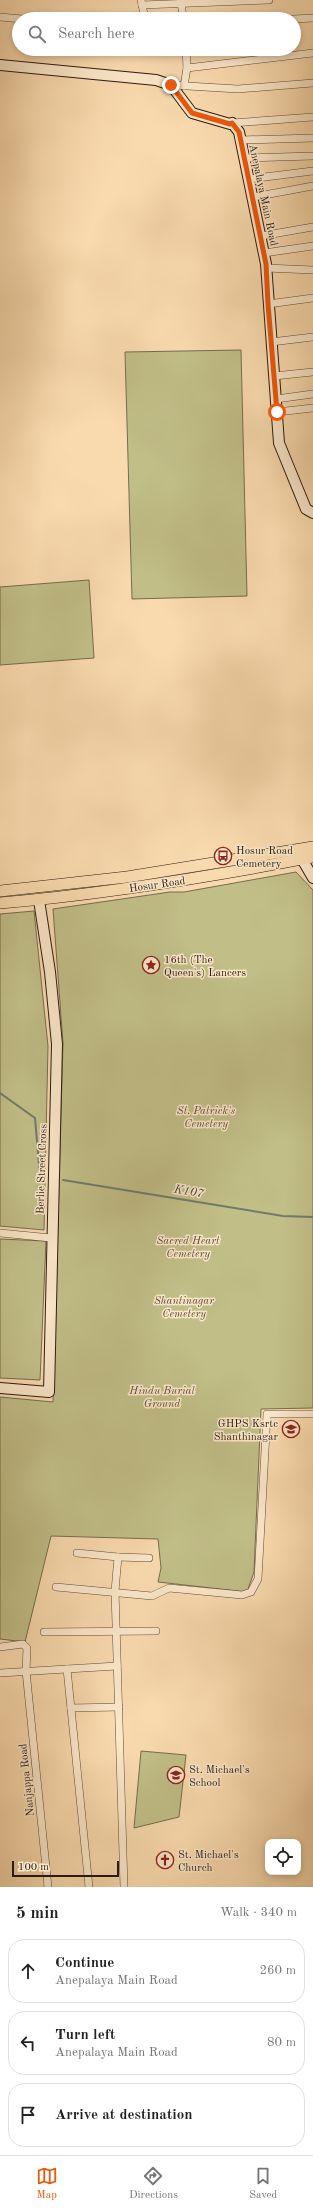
<!DOCTYPE html>
<html lang="en">
<head>
<meta charset="utf-8">
<style>
  :root { --surface:#fff; --page:#f6f6f6; --text:#222; --muted:#767676; --line:#e0e0e0; --accent:#ea580c }
  body { margin:0; font-family:"Old Standard TT",serif; background:var(--page); color:var(--text) }
  .controls { position:absolute; right:12px; bottom:12px; display:grid; overflow:hidden; border-radius:8px; box-shadow:0 2px 6px #0003 }
  .controls button { width:36px; height:36px; display:grid; place-items:center; padding:0; border:0; border-bottom:1px solid var(--line); background:var(--surface); color:var(--text); font:20px sans-serif }
  .scale { position:absolute; left:12px; bottom:10px; width:107px; box-sizing:border-box; padding-left:4px; border:2px solid #2c1b0f; border-top:0; font-size:11px; line-height:14px; white-space:nowrap; color:#2c1b0f; -webkit-text-stroke:3px #fbe7ca; paint-order:stroke }
  .stop { position:absolute; width:12px; height:12px; margin:-9px; border:3px solid #ea580c; border-radius:50%; background:#fff }
  .stop.end { background:#ea580c; border-color:#fff; box-shadow:0 1px 4px #0008 }
  .list { margin:0; padding:0; list-style:none }
  h2 { display:flex; justify-content:space-between; align-items:center; height:52px; margin:0; padding:0 16px; font-size:17px }
  h2 small { font-size:13px; font-weight:400; color:var(--muted) }
  .list li { display:grid; grid-template-columns:26px 1fr auto; gap:12px; align-items:center; box-sizing:border-box; height:64px; margin:0 8px 8px; padding:0 8px; border:1px solid var(--line); border-radius:16px }
  .list b { display:block; font-size:15px; white-space:nowrap }
  .list p { margin:0; font-size:13px; white-space:nowrap; color:var(--muted) }
  .list em { font-size:13px; font-style:normal; color:var(--muted) }
  .icon { flex:none; width:22px; height:22px; fill:none; stroke:currentColor; stroke-width:2; stroke-linecap:round; stroke-linejoin:round }
  .map { position:relative; flex:none; width:313px; height:1887px; overflow:hidden }
  .search { position:absolute; background:var(--surface); box-shadow:0 2px 6px #0003; left:12px; right:12px; top:12px; height:44px; display:flex; align-items:center; gap:10px; box-sizing:border-box; padding:0 14px; border-radius:22px; color:var(--muted); font-size:15px }
  .sheet { height:268px; background:var(--surface) }
  nav { display:flex; justify-content:space-around; align-items:center; box-sizing:border-box; height:56px; border-top:1px solid var(--line); background:var(--surface); font-size:11px; color:var(--muted) }
  nav a { display:grid; justify-items:center; gap:2px }
  nav .on { color:var(--accent) }
  .map>svg:first-child { display:block }
  .green { fill:#c1be88; stroke:#766c4c }
  .lines { fill:none; stroke-linecap:round; stroke-linejoin:round }
  .stream { stroke:#707b6d; stroke-width:2 }
  .street-casing { stroke:#5f4b37; stroke-width:8 }
  .secondary-casing { stroke:#2c1b0f; stroke-width:12 }
  .primary-casing { stroke:#2c1b0f; stroke-width:12 }
  .street { stroke:#fbe7ca; stroke-width:7 }
  .secondary { stroke:#fbe7ca; stroke-width:10 }
  .primary { stroke:#f9daae; stroke-width:11 }
  .route { stroke:#ea580c; stroke-width:5 }
  .labels { text-anchor:middle; stroke-width:3; stroke-linejoin:round; paint-order:stroke }
  .street-label { font-size:11px; fill:#2c1b0f; stroke:#fbe7ca }
  .poi-label { font-size:11px; fill:#2c1b0f; stroke:#fbe7ca; text-anchor:start }
  .park-label { font-size:11px; font-style:italic; fill:#594c33; stroke:#fbe7ca }
  .water-label { font-size:12px; font-style:italic; fill:#4e4b3e; stroke:#fbe7ca }
</style>
</head>
<body>
<div class="map">
<svg width="313" height="1887" viewBox="0 0 313 1887">
  <rect width="100%" height="100%" fill="#f9daae"/>
  <filter id="stains"><feTurbulence type="fractalNoise" baseFrequency=".005" numOctaves="4"/><feColorMatrix values="0 0 0 0 .2 0 0 0 0 .09 0 0 0 0 .02 0 0 0 .5 -.17"/></filter>
  <radialGradient id="worn" r=".72"><stop offset=".6" stop-color="#630" stop-opacity="0"/><stop offset="1" stop-color="#630" stop-opacity=".3"/></radialGradient>
  <!-- green -->
  <g class="green">
    <polygon points="241,350 247,596 132,599 125,352"/>
    <polygon points="89,580 94,658 0,665 0,587"/>
    <polygon points="296,872 313,890 313,1408 261,1409 254,1572 247,1592 158,1582 161,1568 158,1539 51,1536 25,1642 0,1639 0,1397 53,1402 63,1043 53,909 170,892 184,892"/>
    <polygon points="34,911 48,1046 44,1230 0,1226 0,914"/>
    <polygon points="0,1239 46,1241 40,1380 0,1378"/>
    <polygon points="141,1751 186,1755 179,1817 134,1828"/>
  </g>
  <g class="lines">
    <!-- stream -->
    <g class="stream">
      <polyline points="0,1093 35,1118 40,1176"/>
      <polyline points="63,1180 283,1216 313,1217"/>
    </g>
    <defs>
      <g id="street">
        <polyline points="141,0 145,19"/>
        <polyline points="181,0 183,19"/>
        <polyline points="142,5 269,0"/>
        <polyline points="0,17 22,19"/>
        <polyline points="294,19 313,18"/>
        <polyline points="187,68 313,53"/>
        <polyline points="171,85 238,89 313,83"/>
        <polyline points="184,86 187,68 186,49"/>
        <polyline points="232,123 313,117"/>
        <polyline points="241,140 313,138"/>
        <polyline points="245,158 313,156"/>
        <polyline points="249,179 313,171"/>
        <polyline points="253,197 313,186"/>
        <polyline points="261,236 313,227"/>
        <polyline points="264,253 313,246"/>
        <polyline points="266,268 313,270"/>
        <polyline points="268,304 313,298"/>
        <polyline points="271,342 313,337"/>
        <polyline points="274,376 313,372"/>
        <polyline points="276,399 313,394"/>
        <polyline points="277,412 313,408"/>
        <polyline points="0,1233 51,1238"/>
        <polyline points="77,1553 118,1557 115,1591 124,1887"/>
        <polyline points="118,1557 149,1558"/>
        <polyline points="56,1587 152,1596 169,1588 242,1595 251,1592 258,1579 267,1414 313,1414"/>
        <polyline points="44,1632 156,1631"/>
        <polyline points="0,1647 23,1644 27,1648 26,1671 48,1887"/>
        <polyline points="67,1669 89,1887"/>
        <polyline points="0,1673 117,1666"/>
        <polyline points="71,1708 119,1707"/>
      </g>
      <g id="secondary">
        <polyline points="0,65 156,80 171,85 192,113 230,124 232,123 239,132 266,264 279,443 306,509 313,513"/>
        <polyline points="300,851 302,859 313,878"/>
        <polyline points="0,1388 49,1392 57,1044 50,972 39,900"/>
      </g>
      <g id="primary">
        <polyline points="0,891 127,877 313,847"/>
        <path d="M0,903C105,894 209,877 313,857"/>
      </g>
    </defs>
    <!-- street casing -->
    <use href="#street" class="street-casing"/>
    <!-- secondary casing -->
    <use href="#secondary" class="secondary-casing"/>
    <!-- primary casing -->
    <use href="#primary" class="primary-casing"/>
    <!-- street -->
    <use href="#street" class="street"/>
    <!-- secondary -->
    <use href="#secondary" class="secondary"/>
    <!-- primary -->
    <use href="#primary" class="primary"/>
  </g>
  <g class="lines">
    <!-- route -->
    <polyline class="route" points="171,85 192,113 230,124 232,123 239,132 266,264 268,304 277,412"/>
  </g>
  <!-- icons -->
  <defs>
    <symbol id="bus-ring" viewBox="-11 -11 22 22"><circle r="9.5" fill="#fbe7ca" stroke="#8f2418" stroke-width="1.5"/><path d="M-5-6H5V4H4V6H2V4H-2V6H-4V4H-5ZM-3.5-4V0h7V-4ZM-3.5 1.2v1.5H-2V1.2ZM2 1.2v1.5H3.5V1.2Z" fill="#8f2418"/></symbol>
    <symbol id="sight-ring" viewBox="-11 -11 22 22"><circle r="9.5" fill="#fbe7ca" stroke="#8f2418" stroke-width="1.5"/><path d="M0-6L1.8-2.2L6-1.7L2.9 1.2L3.7 5.4L0 3.3L-3.7 5.4L-2.9 1.2L-6-1.7L-1.8-2.2Z" fill="#8f2418"/></symbol>
    <symbol id="school-ring" viewBox="-11 -11 22 22"><circle r="9.5" fill="#fbe7ca" stroke="#8f2418" stroke-width="1.5"/><path d="M0-5L7-2L0 1L-7-2ZM-4 1L0 2.5L4 1V4Q0 6-4 4Z" fill="#8f2418"/></symbol>
    <symbol id="church-ring" viewBox="-11 -11 22 22"><circle r="9.5" fill="#fbe7ca" stroke="#8f2418" stroke-width="1.5"/><path d="M-1.2-6h2.4v3.5h3.3v2.4h-3.3V6h-2.4V-.1h-3.3v-2.4h3.3Z" fill="#8f2418"/></symbol>
  </defs>
  <g fill-rule="evenodd">
    <use href="#bus-ring" x="213" y="846" width="20" height="20"/>
    <use href="#sight-ring" x="141" y="955" width="20" height="20"/>
    <use href="#school-ring" x="281" y="1419" width="20" height="20"/>
    <use href="#school-ring" x="166" y="1765" width="20" height="20"/>
    <use href="#church-ring" x="155" y="1850" width="20" height="20"/>
  </g>
  <g class="labels">
    <!-- street labels -->
    <g class="street-label">
      <text transform="translate(264 195) rotate(78)" y="4">Anepalaya Main Road</text>
      <text transform="translate(157 884) rotate(-8)" y="4">Hosur Road</text>
      <text transform="translate(41 1169) rotate(-88)" y="4">Berlie Street Cross</text>
      <text transform="translate(26 1780) rotate(-96)" y="4">Nanjappa Road</text>
    </g>
    <!-- poi labels -->
    <g class="poi-label">
      <text x="236" y="854">Hosur Road<tspan x="236" dy="13">Cemetery</tspan></text>
      <text x="164" y="963">16th (The<tspan x="164" dy="13">Queen's) Lancers</tspan></text>
      <text x="278" y="1427" text-anchor="end">GHPS Ksrtc<tspan x="278" dy="13">Shanthinagar</tspan></text>
      <text x="189" y="1773">St. Michael's<tspan x="189" dy="13">School</tspan></text>
      <text x="178" y="1858">St. Michael's<tspan x="178" dy="13">Church</tspan></text>
    </g>
    <!-- park labels -->
    <g class="park-label">
      <text x="206" y="1114">St. Patrick's<tspan x="206" dy="13">Cemetery</tspan></text>
      <text x="188" y="1244">Sacred Heart<tspan x="188" dy="13">Cemetery</tspan></text>
      <text x="184" y="1304">Shantinagar<tspan x="184" dy="13">Cemetery</tspan></text>
      <text x="162" y="1394">Hindu Burial<tspan x="162" dy="13">Ground</tspan></text>
    </g>
    <!-- water labels -->
    <g class="water-label">
      <text transform="translate(189 1191) rotate(9)" y="4">K107</text>
    </g>
  </g>
  <rect width="100%" height="100%" filter="url(#stains)"/>
  <rect width="100%" height="100%" fill="url(#worn)"/>
</svg>
<div class="controls">
<button><svg class="icon" aria-label="locate" viewBox="0 0 24 24"><circle cx="12" cy="12" r="6"/><path d="M12 2v4M12 18v4M2 12h4M18 12h4"/></svg></button>
</div>
<div class="scale">100 m</div>
<div class="stop" style="left:277px;top:412px"></div>
<div class="stop end" style="left:171px;top:85px"></div>
<div class="search"><svg class="icon" aria-label="search" viewBox="0 0 24 24"><circle cx="10" cy="10" r="6"/><path d="M15 15l6 6"/></svg>Search here</div>
</div>
<section class="sheet">
<h2>5 min<small>Walk · 340 m</small></h2>
<ul class="list">
<li><svg class="icon" aria-label="ahead" viewBox="0 0 24 24"><path d="M12 20V5M6 11l6-6 6 6"/></svg><div><b>Continue</b><p>Anepalaya Main Road</p></div><em>260 m</em></li>
<li><svg class="icon" aria-label="left" viewBox="0 0 24 24"><path d="M17 20v-9H6M10 6l-5 5 5 5"/></svg><div><b>Turn left</b><p>Anepalaya Main Road</p></div><em>80 m</em></li>
<li><svg class="icon" aria-label="arrive" viewBox="0 0 24 24"><path d="M6 21V4h12l-3 4 3 4H6"/></svg><div><b>Arrive at destination</b></div></li>
</ul>
</section>
<nav>
<a class="on"><svg class="icon" aria-label="map" viewBox="0 0 24 24"><path d="M3 6l6-2 6 2 6-2v14l-6 2-6-2-6 2zM9 4v14M15 6v14"/></svg>Map</a>
<a><svg class="icon" aria-label="directions" viewBox="0 0 24 24"><path d="M12 3l9 9-9 9-9-9zM9 14v-3h6M13 9l2 2-2 2"/></svg>Directions</a>
<a><svg class="icon" aria-label="saved" viewBox="0 0 24 24"><path d="M7 4h10v16l-5-4-5 4z"/></svg>Saved</a>
</nav>
</body>
</html>
